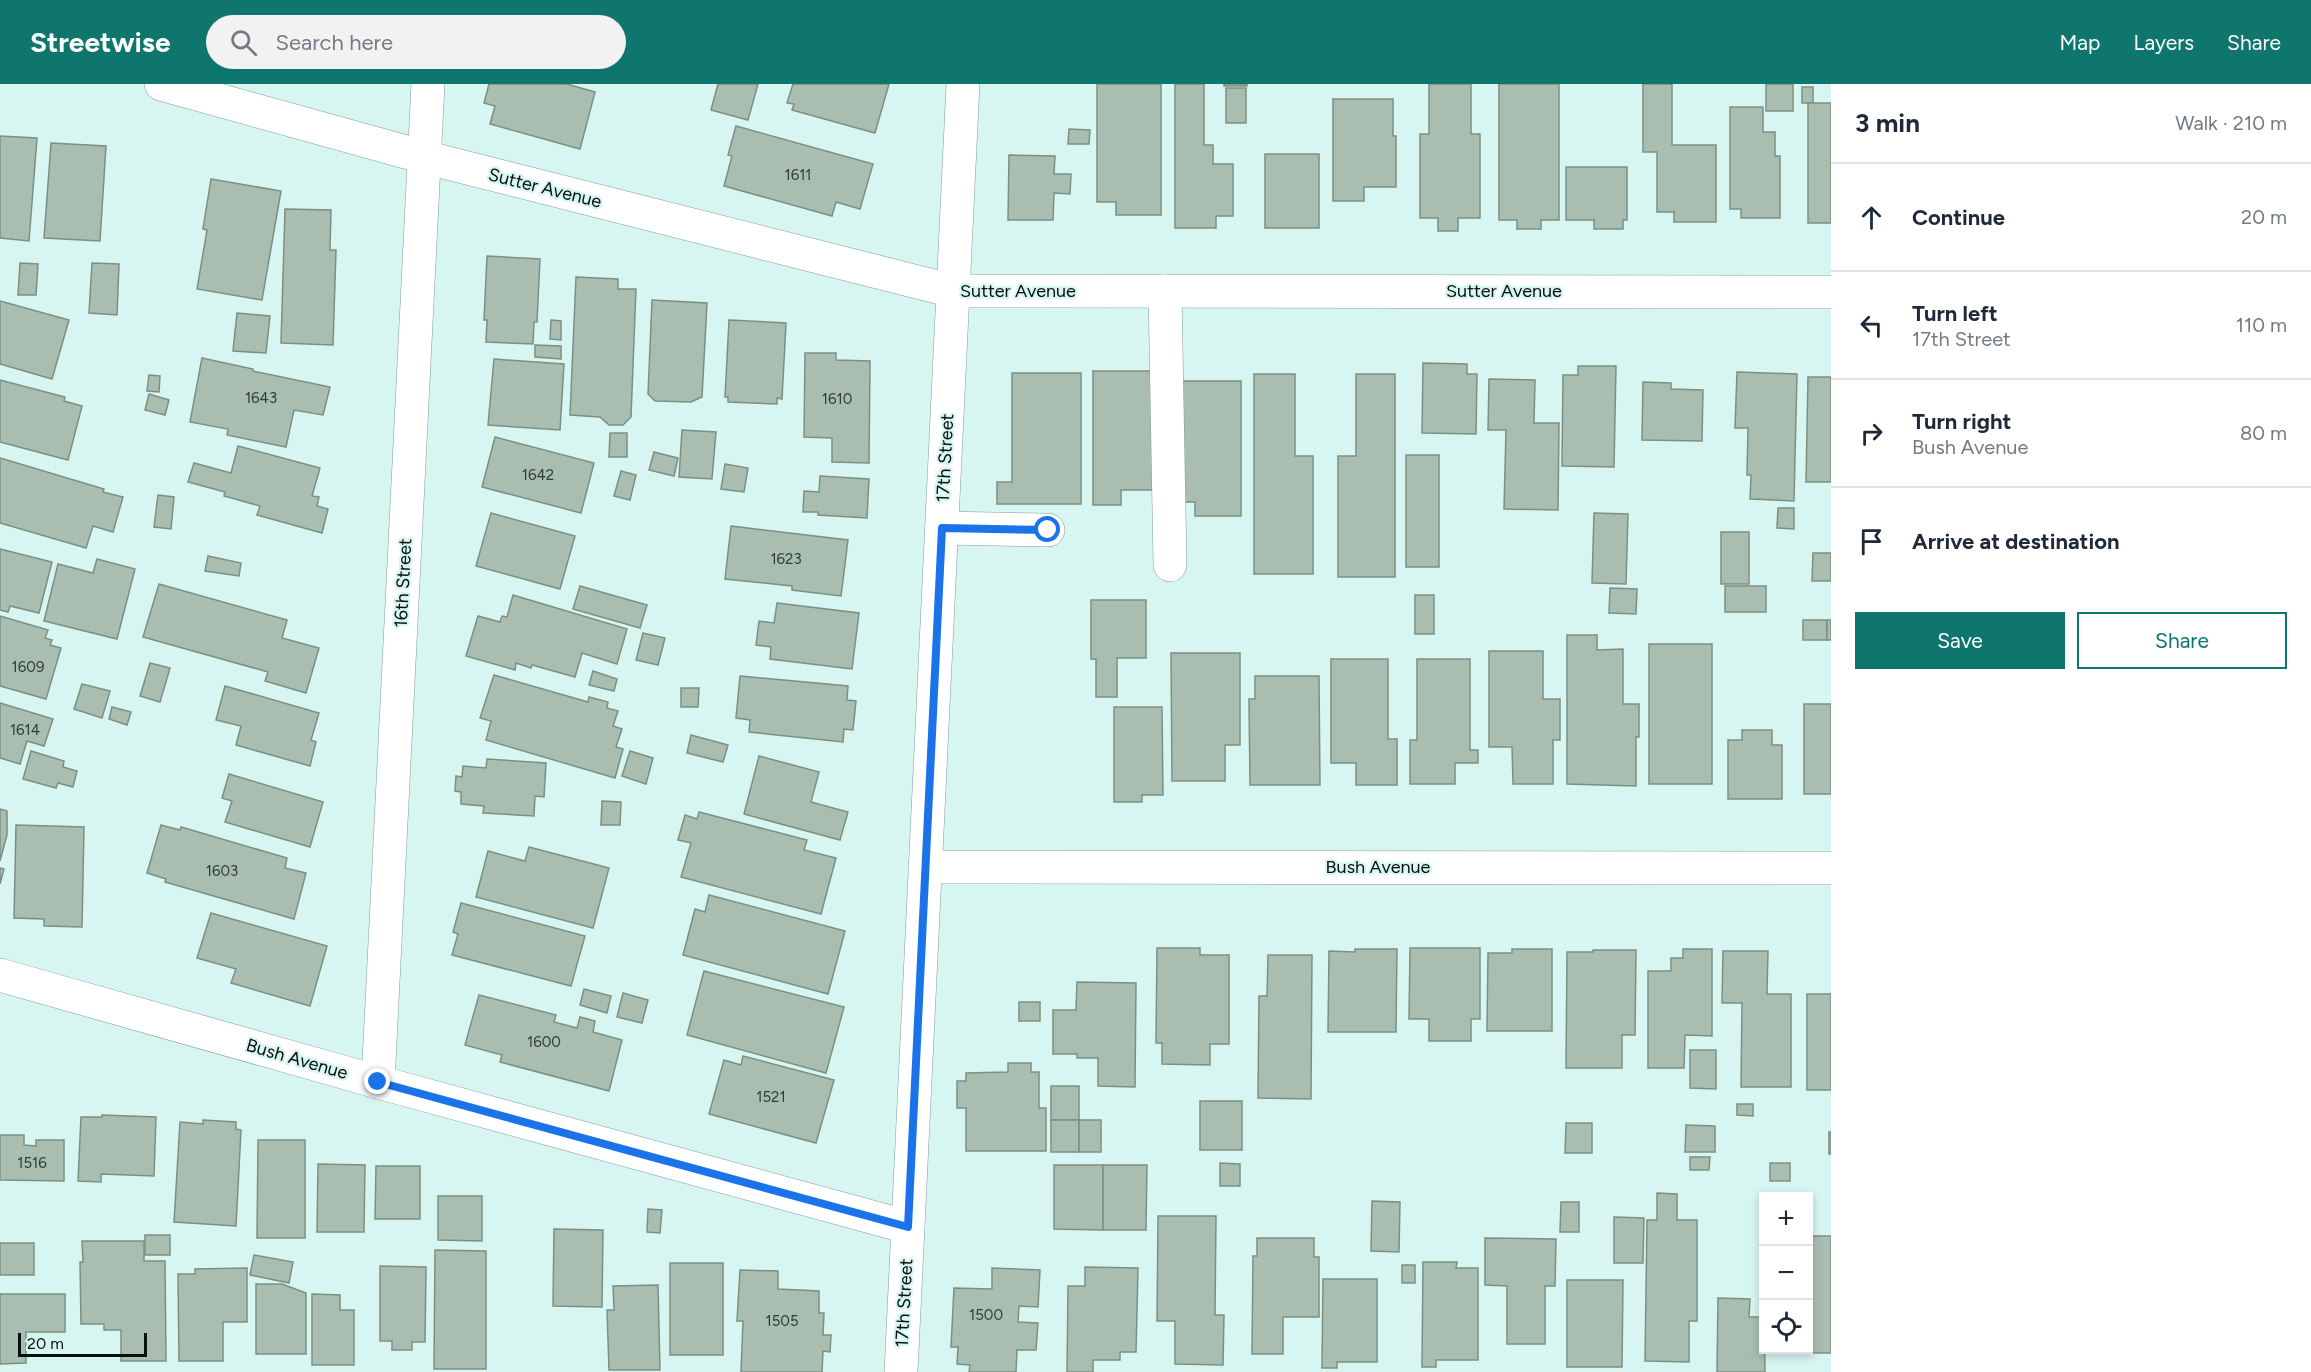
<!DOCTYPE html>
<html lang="en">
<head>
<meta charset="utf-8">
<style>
  :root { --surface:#fff; --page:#f2f2f3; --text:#1f2937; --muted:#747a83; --line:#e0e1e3; --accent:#0f766e }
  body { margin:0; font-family:Figtree,sans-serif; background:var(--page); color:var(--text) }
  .controls { position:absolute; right:18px; bottom:18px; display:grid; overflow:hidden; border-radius:0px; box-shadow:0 3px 9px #0003 }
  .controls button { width:54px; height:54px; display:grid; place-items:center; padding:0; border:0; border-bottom:2px solid var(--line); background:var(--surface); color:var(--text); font:30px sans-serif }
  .scale { position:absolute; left:18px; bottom:15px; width:129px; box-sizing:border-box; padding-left:6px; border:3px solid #06100f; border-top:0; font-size:16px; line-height:21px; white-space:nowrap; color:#06100f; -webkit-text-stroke:4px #d7f5f1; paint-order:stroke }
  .stop { position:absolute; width:18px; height:18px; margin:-14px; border:4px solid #1a73e8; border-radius:50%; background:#fff }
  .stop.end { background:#1a73e8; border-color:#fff; box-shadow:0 2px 6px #0008 }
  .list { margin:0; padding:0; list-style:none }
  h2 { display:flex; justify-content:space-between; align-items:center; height:78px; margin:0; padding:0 24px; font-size:26px }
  h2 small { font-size:20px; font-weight:400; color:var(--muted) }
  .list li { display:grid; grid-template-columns:39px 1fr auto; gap:18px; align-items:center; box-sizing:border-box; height:108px; padding:0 24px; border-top:2px solid var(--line) }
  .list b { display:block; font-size:22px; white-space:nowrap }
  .list p { margin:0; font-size:20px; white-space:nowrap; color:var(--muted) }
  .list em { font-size:20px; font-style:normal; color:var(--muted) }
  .actions { display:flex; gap:12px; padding:18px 24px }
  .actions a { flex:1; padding:14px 0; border:2px solid var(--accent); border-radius:0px; text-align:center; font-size:21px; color:var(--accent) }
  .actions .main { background:var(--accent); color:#fff }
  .icon { flex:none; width:33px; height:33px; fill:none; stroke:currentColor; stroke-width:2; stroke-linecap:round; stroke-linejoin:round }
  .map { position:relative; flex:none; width:1831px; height:1288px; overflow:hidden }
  header { display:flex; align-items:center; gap:36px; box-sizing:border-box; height:84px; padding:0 30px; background:var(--accent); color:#fff }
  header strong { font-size:28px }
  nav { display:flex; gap:33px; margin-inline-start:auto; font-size:21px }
  .search { width:420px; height:54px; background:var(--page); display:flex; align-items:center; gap:15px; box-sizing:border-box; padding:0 21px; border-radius:33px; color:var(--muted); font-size:22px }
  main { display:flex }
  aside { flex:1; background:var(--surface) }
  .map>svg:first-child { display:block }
  .building { fill:#a9beb0; stroke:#7c9082; stroke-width:1.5 }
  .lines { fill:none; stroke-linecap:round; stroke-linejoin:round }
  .minor-casing { stroke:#829e9b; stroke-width:34 }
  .minor { stroke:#fff; stroke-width:33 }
  .route { stroke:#1a73e8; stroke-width:8 }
  .labels { text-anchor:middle; stroke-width:4.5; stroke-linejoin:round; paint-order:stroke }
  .number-label { font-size:15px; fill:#2f3c37 }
  .street-label { font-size:18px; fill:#06100f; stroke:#d7f5f1 }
</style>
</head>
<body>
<header>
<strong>Streetwise</strong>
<div class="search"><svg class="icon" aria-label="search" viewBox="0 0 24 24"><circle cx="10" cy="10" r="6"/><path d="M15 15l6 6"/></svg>Search here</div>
<nav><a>Map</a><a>Layers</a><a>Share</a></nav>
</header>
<main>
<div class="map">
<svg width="1831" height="1288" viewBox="0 0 1831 1288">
  <rect width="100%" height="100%" fill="#d7f5f1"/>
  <!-- building -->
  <g class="building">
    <polygon points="489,0 567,0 595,8 580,65 490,40 495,22 484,19"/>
    <polygon points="718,0 758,0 748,36 711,26"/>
    <polygon points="793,0 889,0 875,49 792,26 794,20 787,19"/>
    <polygon points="1097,0 1161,0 1161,131 1116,131 1116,118 1097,118"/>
    <polygon points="1175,0 1204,0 1204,61 1213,61 1213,80 1233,80 1233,132 1216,132 1216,144 1175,144"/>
    <rect x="1224" y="0" width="23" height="2"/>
    <polygon points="1429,0 1471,0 1471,50 1480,50 1480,134 1458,134 1458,147 1438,147 1438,134 1420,134 1420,50 1429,50"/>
    <polygon points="1499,0 1559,0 1559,136 1541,136 1541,145 1517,145 1517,136 1499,136"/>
    <polygon points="1643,0 1672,0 1672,61 1716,61 1716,138 1674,138 1674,128 1657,128 1657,68 1643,68"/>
    <rect x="1766" y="0" width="27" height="27"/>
    <rect x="1802" y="3" width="11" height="16"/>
    <rect x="1226" y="4" width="20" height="35"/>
    <polygon points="1333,15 1393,15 1393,52 1396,52 1396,103 1364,103 1364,117 1333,117"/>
    <rect x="1808" y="19" width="23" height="120"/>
    <polygon points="1730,23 1763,23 1763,48 1775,48 1775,72 1780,72 1780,134 1741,134 1741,125 1730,125"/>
    <polygon points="736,42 873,80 860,125 836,118 832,132 724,102 732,72 728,71"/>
    <polygon points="1069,45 1090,46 1089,60 1068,60"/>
    <polygon points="0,52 37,54 29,157 0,154"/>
    <polygon points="51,59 106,62 100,157 44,154"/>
    <rect x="1265" y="70" width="54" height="74"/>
    <polygon points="1009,71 1055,72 1054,90 1071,90 1070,110 1054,109 1053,136 1008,136"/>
    <polygon points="1566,83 1627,83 1627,136 1623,136 1623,145 1594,145 1594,136 1566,136"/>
    <polygon points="211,95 281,107 262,216 197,205 207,146 203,145"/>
    <polygon points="285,125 331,126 330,166 336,166 333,261 281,259"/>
    <polygon points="487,172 540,175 537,238 534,238 533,260 486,258 487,236 484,236"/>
    <polygon points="20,179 38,180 36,211 18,211"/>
    <polygon points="92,179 119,180 117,231 89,229"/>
    <polygon points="576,193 618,195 618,205 636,205 631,333 623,341 609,341 600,333 570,331"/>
    <polygon points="652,216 707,219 702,313 691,318 655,317 648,310"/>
    <polygon points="0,217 69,236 52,295 0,280"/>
    <polygon points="237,229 270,232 266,269 233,267"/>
    <polygon points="551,236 561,237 561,256 550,255"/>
    <polygon points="729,236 786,239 782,315 777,314 777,320 728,318 728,313 725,313"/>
    <polygon points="535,261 561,262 561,275 535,273"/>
    <polygon points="805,269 836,269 836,276 870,277 869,379 832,378 832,354 804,353"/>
    <polygon points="202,274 253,285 253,287 330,303 323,331 294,326 286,363 227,351 228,345 190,338"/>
    <polygon points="494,275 564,280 560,346 488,341"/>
    <polygon points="1423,279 1467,280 1467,290 1477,290 1476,350 1422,349"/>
    <polygon points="1578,282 1616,282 1614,383 1562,382 1563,291 1578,291"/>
    <polygon points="1093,287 1158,287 1158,406 1121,406 1121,421 1093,421"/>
    <polygon points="1737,288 1797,290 1794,417 1750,415 1751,391 1747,391 1748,344 1735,344"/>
    <polygon points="1012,289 1081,289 1081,420 997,420 997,398 1012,398"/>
    <polygon points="1254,290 1295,290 1295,372 1313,372 1313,490 1254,490"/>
    <polygon points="1356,290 1395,290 1395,493 1338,493 1338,372 1356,372"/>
    <polygon points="149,291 160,292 159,308 147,307"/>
    <polygon points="1808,293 1831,293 1831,398 1806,398"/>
    <polygon points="1489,295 1535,296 1534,339 1559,339 1558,426 1504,425 1506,346 1488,346"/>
    <polygon points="0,296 65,313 64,317 82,322 68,376 0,358"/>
    <polygon points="1179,297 1241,297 1241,432 1195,432 1195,418 1179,418"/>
    <polygon points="1643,298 1671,299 1671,305 1703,306 1702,357 1642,356"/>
    <polygon points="149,310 169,316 165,331 145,326"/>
    <polygon points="682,346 716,348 712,395 679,393"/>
    <polygon points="610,349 627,349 627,373 609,373"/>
    <polygon points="495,353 594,379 581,429 482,403"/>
    <polygon points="238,362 320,384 312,412 319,413 317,422 328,425 322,449 257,431 260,422 224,412 225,408 188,398 194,379 231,389"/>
    <polygon points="654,368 678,374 674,392 649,386"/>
    <rect x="1406" y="371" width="33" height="112"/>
    <polygon points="0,374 104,405 103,408 123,413 113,448 93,442 86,464 0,439"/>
    <polygon points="725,380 748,384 744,408 721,405"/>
    <polygon points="621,387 636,391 630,416 614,412"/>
    <polygon points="820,392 869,395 867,434 818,431 818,428 803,428 804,407 819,408"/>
    <polygon points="158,411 174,413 171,445 154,443"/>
    <polygon points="1778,424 1794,424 1794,445 1777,444"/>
    <polygon points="491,429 575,452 560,505 476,482"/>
    <polygon points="1594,429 1628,430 1626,500 1592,499"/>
    <polygon points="731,442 848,456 841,512 792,506 792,502 725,495"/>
    <rect x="1721" y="448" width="28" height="52"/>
    <polygon points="0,465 52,478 39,529 10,522 8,528 0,526"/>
    <polygon points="1813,469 1831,469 1831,497 1812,497"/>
    <polygon points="208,472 241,479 239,492 205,487"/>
    <polygon points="97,475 135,485 117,555 44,537 58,480 93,489"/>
    <polygon points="159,500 287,536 282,554 319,564 306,609 265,597 268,588 143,553"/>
    <polygon points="580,502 647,521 640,544 573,525"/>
    <rect x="1725" y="502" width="41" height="26"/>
    <polygon points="1610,504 1637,505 1636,530 1609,529"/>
    <polygon points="513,511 627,545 617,580 582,569 575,593 532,581 531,584 516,579 515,586 466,572 478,532 500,538 502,532 507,533"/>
    <rect x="1415" y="511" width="19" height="39"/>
    <polygon points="1091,516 1146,516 1146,574 1117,574 1117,613 1096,613 1096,575 1091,575"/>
    <polygon points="777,519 859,529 852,585 770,575 771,563 756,561 759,537 774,539"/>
    <polygon points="0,532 48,546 45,554 52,556 50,561 61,564 46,615 0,602"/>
    <rect x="1803" y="536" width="24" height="20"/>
    <rect x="1827" y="536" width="4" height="20"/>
    <polygon points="643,549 665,554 658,581 636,576"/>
    <polygon points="1567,551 1597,551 1597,566 1623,565 1623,620 1639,620 1639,653 1636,653 1636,702 1567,700"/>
    <rect x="1649" y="560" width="63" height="140"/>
    <polygon points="1489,567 1543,567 1543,615 1560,615 1560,656 1553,656 1553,700 1513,700 1512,663 1489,663"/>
    <polygon points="1171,569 1240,569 1240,661 1225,661 1225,697 1172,697"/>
    <polygon points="1331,575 1388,575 1388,655 1397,655 1397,701 1356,701 1356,679 1331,679"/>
    <polygon points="1417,575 1470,575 1470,666 1478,666 1478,679 1455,679 1455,700 1410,700 1410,656 1417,656"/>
    <polygon points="150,579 170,584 160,618 140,612"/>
    <polygon points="593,587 617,595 614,607 589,601"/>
    <polygon points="494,591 588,618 589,613 608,618 607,624 618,627 613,642 622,645 616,663 623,665 615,694 486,656 491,637 480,634"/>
    <polygon points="740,592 848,602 847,616 856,617 853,646 844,645 843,658 749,648 750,636 736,634"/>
    <polygon points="1255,592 1319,592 1320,701 1250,701 1249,615 1255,615"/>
    <polygon points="82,600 110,607 102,634 74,625"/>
    <polygon points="225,602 319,629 311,656 316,658 310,682 236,661 241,642 216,636"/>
    <polygon points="681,604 699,604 698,623 681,623"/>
    <polygon points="0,619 53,635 44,662 27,657 20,680 0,674"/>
    <rect x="1804" y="620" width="27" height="90"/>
    <polygon points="112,623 131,628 127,641 109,635"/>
    <polygon points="1114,623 1162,623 1163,711 1142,711 1142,718 1114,718"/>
    <polygon points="1742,646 1772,646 1772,661 1782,661 1782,715 1728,715 1728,656 1742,656"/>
    <polygon points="691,651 728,661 723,678 687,669"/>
    <polygon points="31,667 64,677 63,683 77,687 73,703 58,699 56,704 23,695"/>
    <polygon points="630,667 653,674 646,700 622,692"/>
    <polygon points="759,672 819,688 811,718 848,728 840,756 744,730"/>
    <polygon points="487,675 546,679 544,713 535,712 534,732 483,729 484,722 461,720 461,708 455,707 456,692 462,693 463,682 486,684"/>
    <polygon points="229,690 323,718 310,763 225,738 232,717 222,714"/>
    <polygon points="602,717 621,718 620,741 601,741"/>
    <polygon points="0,725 7,727 7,751 0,777"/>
    <polygon points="699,728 807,756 804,766 836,774 821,830 681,793 691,759 678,756 685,731 697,735"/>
    <polygon points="16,741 84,743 82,843 44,842 44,835 14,834"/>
    <polygon points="161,741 180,746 181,743 287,774 285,784 306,789 294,835 165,798 166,795 147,789"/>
    <polygon points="529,763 609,784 593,844 476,813 488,767 525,777"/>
    <polygon points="0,784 4,785 0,800"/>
    <polygon points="709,811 845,847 828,910 683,871 695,825 705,828"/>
    <polygon points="461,819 585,852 571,902 452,871 458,850 453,848"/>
    <polygon points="211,829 327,862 310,922 231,899 236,885 197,874"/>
    <polygon points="1157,864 1200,864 1200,871 1229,871 1229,960 1210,960 1210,981 1162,980 1162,959 1156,959"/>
    <polygon points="1410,864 1480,864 1480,935 1471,935 1471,957 1429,957 1429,935 1409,935"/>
    <polygon points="1355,865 1397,865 1396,948 1328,948 1329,867 1355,868"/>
    <polygon points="1512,865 1552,865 1552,947 1487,947 1488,869 1512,869"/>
    <polygon points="1683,865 1712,865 1712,952 1685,951 1684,984 1648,984 1648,887 1671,887 1671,874 1683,874"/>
    <polygon points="1593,866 1636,866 1635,951 1622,951 1622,984 1566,984 1567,868 1593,868"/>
    <polygon points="1723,867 1768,867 1767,910 1791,910 1791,1003 1741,1003 1742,919 1722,919"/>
    <polygon points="1268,871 1312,871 1311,1015 1258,1014 1259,912 1267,912"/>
    <polygon points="704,887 844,923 826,989 687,951"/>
    <polygon points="1077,898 1136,899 1135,1003 1098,1002 1098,974 1077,974 1077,970 1053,970 1053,926 1076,926"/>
    <polygon points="584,905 611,912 607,929 580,921"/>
    <polygon points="623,909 648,916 642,939 617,933"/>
    <rect x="1807" y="910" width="24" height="96"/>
    <polygon points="479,911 556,931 554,938 577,944 580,933 595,937 593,948 622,956 609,1007 500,978 502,971 465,961"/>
    <rect x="1019" y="918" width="21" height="19"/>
    <polygon points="1690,966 1716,966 1716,1005 1690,1004"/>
    <polygon points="743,972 834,996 816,1059 709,1030 724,976 741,981"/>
    <polygon points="1008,979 1031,979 1031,988 1039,988 1039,1024 1046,1024 1046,1067 966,1067 966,1024 957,1024 957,997 966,997 966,989 1008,988"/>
    <rect x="1051" y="1002" width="28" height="34"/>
    <rect x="1200" y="1017" width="42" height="49"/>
    <polygon points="1737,1020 1753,1020 1753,1032 1737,1031"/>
    <polygon points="102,1031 156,1033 154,1092 101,1090 101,1098 78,1097 81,1033 102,1033"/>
    <polygon points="203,1036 236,1038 236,1045 241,1046 236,1142 174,1138 180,1038 203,1040"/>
    <rect x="1051" y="1036" width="28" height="32"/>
    <rect x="1079" y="1036" width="22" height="32"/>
    <polygon points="1566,1039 1592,1039 1592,1069 1565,1069"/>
    <polygon points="1686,1041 1715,1042 1715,1068 1685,1068"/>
    <rect x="1829" y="1048" width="2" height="22"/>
    <polygon points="0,1051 24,1051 24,1061 36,1062 36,1056 64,1056 64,1097 0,1096"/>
    <polygon points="258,1056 305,1056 305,1154 257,1154"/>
    <polygon points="1690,1073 1710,1073 1709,1086 1690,1086"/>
    <polygon points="1220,1079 1240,1080 1240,1102 1220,1102"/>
    <rect x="1770" y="1079" width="20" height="18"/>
    <polygon points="318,1080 365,1081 364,1148 317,1148"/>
    <polygon points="1054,1081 1103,1081 1103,1146 1054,1145"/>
    <polygon points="1103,1081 1147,1081 1146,1146 1103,1146"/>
    <polygon points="376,1082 420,1082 420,1135 375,1135"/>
    <polygon points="1657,1109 1677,1110 1677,1136 1697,1136 1697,1237 1689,1237 1689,1278 1645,1277 1647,1136 1657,1136"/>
    <polygon points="438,1112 482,1112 482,1157 438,1156"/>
    <polygon points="1372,1117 1400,1118 1399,1168 1371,1167"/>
    <polygon points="1561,1118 1579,1118 1579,1148 1560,1148"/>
    <polygon points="648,1125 662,1126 660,1149 647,1148"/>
    <polygon points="1158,1132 1216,1132 1215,1231 1224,1231 1223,1281 1175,1280 1175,1237 1157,1237"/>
    <polygon points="1614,1133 1644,1134 1643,1179 1614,1179"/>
    <polygon points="554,1145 603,1146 602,1223 553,1222"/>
    <rect x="145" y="1151" width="25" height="20"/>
    <polygon points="1808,1152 1831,1152 1831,1269 1805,1269 1806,1266 1808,1266"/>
    <polygon points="1257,1154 1314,1154 1314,1173 1319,1173 1319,1233 1283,1233 1283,1270 1252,1270 1253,1172 1257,1172"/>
    <polygon points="1485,1154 1556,1155 1555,1202 1545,1202 1545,1260 1507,1260 1507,1202 1485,1201"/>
    <polygon points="82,1157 144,1157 144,1177 165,1177 166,1277 121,1277 121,1246 104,1246 104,1240 81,1240 80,1178 83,1178"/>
    <rect x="0" y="1159" width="34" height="32"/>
    <polygon points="435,1166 486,1167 486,1285 434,1285"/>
    <polygon points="254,1171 293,1178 289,1199 250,1191"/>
    <polygon points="1423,1178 1457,1178 1456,1184 1478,1184 1478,1276 1436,1276 1436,1283 1422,1283"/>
    <rect x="670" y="1179" width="53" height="92"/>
    <rect x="1402" y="1181" width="13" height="18"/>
    <polygon points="380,1182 426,1183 425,1258 412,1258 412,1266 392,1266 392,1257 380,1257"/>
    <polygon points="1085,1183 1138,1184 1136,1268 1120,1268 1120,1276 1093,1276 1093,1288 1067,1288 1068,1202 1085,1202"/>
    <polygon points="247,1184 247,1238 223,1238 223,1277 179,1277 178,1190 195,1190 195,1185"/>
    <polygon points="992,1184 1040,1186 1038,1223 1019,1222 1018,1238 1038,1239 1036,1266 1017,1266 1016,1288 969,1288 970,1281 957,1280 958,1263 951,1263 954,1204 992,1205"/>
    <polygon points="740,1186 778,1187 778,1205 819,1207 819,1229 824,1229 823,1251 831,1251 830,1268 823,1267 822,1288 741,1288 743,1237 737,1237"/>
    <polygon points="1323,1195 1377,1195 1377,1278 1337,1278 1337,1284 1322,1284"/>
    <polygon points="1567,1196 1623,1196 1622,1283 1567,1283"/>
    <polygon points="256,1200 282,1200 306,1209 306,1270 256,1270"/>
    <polygon points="658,1201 660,1286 609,1286 607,1226 614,1226 613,1202"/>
    <polygon points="0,1210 65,1210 65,1248 26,1248 26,1279 0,1280"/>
    <polygon points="312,1210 340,1211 340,1226 354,1226 354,1281 312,1281"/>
    <polygon points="1718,1214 1750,1215 1749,1233 1764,1233 1765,1288 1717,1288"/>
  </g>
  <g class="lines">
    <defs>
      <g id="minor">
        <polyline points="161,0 424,73 953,207 1831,208"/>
        <polyline points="1165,207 1170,481"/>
        <polyline points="942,444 1048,446"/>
        <polyline points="925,783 1831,784"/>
        <polyline points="0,891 378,998 908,1143"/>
        <polyline points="378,998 428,0"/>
        <polyline points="901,1288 963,0"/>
      </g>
    </defs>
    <!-- minor casing -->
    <use href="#minor" class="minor-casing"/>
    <!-- minor -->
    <use href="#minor" class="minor"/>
  </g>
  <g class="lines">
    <!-- route -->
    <polyline class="route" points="378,998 908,1143 942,444 1048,446"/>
  </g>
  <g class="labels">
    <!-- number labels -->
    <g class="number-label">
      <text x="798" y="96">1611</text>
      <text x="261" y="319">1643</text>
      <text x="837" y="320">1610</text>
      <text x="538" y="396">1642</text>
      <text x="786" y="480">1623</text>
      <text x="28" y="588">1609</text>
      <text x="25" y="651">1614</text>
      <text x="222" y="792">1603</text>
      <text x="544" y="963">1600</text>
      <text x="771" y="1018">1521</text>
      <text x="32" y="1084">1516</text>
      <text x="986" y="1236">1500</text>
      <text x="782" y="1242">1505</text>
    </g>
    <!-- street labels -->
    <g class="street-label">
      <text transform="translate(545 104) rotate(14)" y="6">Sutter Avenue</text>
      <text x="1018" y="213">Sutter Avenue</text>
      <text x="1504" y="213">Sutter Avenue</text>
      <text transform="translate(945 374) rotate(-87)" y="6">17th Street</text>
      <text transform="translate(403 499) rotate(-87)" y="6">16th Street</text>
      <text x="1378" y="789">Bush Avenue</text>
      <text transform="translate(297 975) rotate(16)" y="6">Bush Avenue</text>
      <text transform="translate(904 1219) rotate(-87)" y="6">17th Street</text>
    </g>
  </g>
</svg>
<div class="controls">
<button>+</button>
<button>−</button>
<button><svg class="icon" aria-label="locate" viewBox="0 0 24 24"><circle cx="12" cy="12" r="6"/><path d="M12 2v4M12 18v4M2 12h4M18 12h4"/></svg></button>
</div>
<div class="scale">20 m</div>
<div class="stop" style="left:1048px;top:446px"></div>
<div class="stop end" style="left:378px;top:998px"></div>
</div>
<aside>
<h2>3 min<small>Walk · 210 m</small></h2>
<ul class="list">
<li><svg class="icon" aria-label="ahead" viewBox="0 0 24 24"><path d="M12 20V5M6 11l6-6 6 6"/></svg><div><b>Continue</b></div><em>20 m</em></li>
<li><svg class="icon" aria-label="left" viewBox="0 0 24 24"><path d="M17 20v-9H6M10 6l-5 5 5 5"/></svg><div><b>Turn left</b><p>17th Street</p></div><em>110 m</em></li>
<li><svg class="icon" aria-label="right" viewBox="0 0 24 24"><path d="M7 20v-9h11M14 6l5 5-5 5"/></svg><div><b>Turn right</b><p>Bush Avenue</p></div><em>80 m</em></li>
<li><svg class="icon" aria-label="arrive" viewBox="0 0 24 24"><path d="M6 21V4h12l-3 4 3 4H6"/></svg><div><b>Arrive at destination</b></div></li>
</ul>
<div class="actions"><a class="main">Save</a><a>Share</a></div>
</aside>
</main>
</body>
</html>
